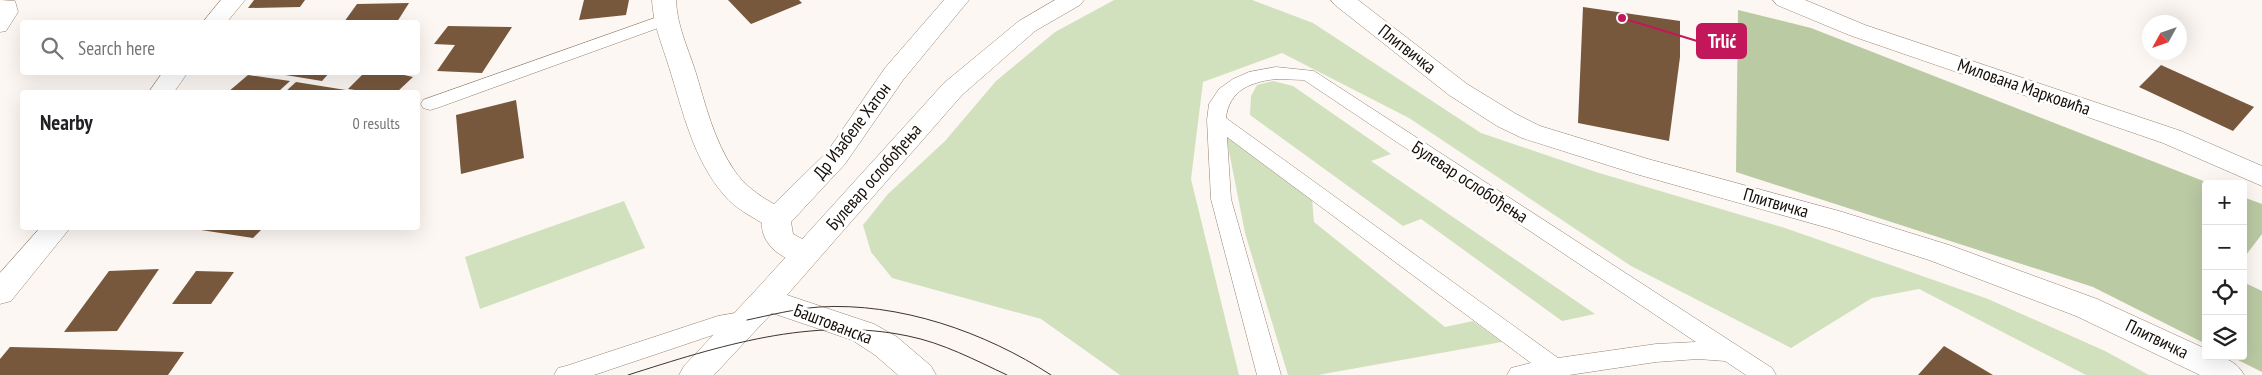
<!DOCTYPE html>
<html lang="en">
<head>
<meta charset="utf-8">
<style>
  :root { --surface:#fff; --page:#f6f6f6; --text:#202124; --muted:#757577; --line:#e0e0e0 }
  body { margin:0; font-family:"PT Sans Narrow",sans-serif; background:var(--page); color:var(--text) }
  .controls { position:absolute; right:15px; bottom:15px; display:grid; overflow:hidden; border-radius:5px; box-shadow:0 5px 20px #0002 }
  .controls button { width:45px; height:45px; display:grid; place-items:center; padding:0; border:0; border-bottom:1px solid var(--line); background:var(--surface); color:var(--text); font:25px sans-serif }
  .compass { position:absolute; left:2142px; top:15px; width:45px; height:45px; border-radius:50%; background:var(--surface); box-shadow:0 5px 20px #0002; rotate:230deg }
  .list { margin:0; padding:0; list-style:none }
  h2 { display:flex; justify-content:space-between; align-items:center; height:65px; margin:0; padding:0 20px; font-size:21px }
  h2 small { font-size:16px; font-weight:400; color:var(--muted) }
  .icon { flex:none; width:28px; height:28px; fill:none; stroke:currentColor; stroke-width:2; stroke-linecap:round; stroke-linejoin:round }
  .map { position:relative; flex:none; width:2262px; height:375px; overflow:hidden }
  .search { position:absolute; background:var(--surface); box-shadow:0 5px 20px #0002; left:20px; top:20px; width:400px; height:55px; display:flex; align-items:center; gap:12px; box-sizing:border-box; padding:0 18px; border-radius:5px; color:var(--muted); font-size:19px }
  .panel { position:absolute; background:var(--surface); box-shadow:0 5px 20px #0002; left:20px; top:90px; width:400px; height:140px; border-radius:5px }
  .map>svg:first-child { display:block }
  .green { fill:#d2e1bd }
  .forest { fill:#bacaa3 }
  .building { fill:#77583d }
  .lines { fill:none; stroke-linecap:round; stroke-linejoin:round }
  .lane-casing { stroke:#968270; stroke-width:1 }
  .street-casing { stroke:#968270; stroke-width:1 }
  .secondary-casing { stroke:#968270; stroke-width:1 }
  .lane { fill:#fff; fill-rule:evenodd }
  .street { fill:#fff; fill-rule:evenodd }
  .secondary { fill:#fff; fill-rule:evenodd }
  .tram { stroke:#3d352f; stroke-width:1 }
  .labels { text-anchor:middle; stroke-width:5; stroke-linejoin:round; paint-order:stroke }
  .street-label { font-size:18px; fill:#160e08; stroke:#fff }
  .leader { fill:none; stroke:#c2185b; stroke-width:2 }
  .callout-dot { fill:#c2185b; stroke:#fff; stroke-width:2 }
  .callout { fill:#c2185b; stroke:#c2185b; stroke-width:2 }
  .callout-label { font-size:19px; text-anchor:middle; font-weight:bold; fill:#fff }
</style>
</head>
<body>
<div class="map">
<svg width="2262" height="375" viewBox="0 0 2262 375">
  <rect width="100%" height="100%" fill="#fcf7f3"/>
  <!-- green -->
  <g class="green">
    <polygon points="1114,0 1252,0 1313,23 1481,133 1596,172 1785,228 1988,299 2105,351 2149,375 2086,375 1919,289 1872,298 1791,348 1631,266 1409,118 1282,53 1203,82 1191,179 1239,375 1120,375 1041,319 892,278 871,252 863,225 888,194 945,141 996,81 1055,32"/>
    <polygon points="1273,81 1293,86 1391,154 1371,161 1595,314 1562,321 1421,219 1403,226 1250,115 1251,96 1257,85"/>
    <polygon points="1226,136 1312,197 1314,222 1445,327 1473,321 1502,342 1318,375 1288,375 1245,233"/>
    <polygon points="624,201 645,248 480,309 465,257"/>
  </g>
  <!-- forest -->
  <g class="forest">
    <polygon points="1738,10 1811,28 2211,184 2206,184 2206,344 2093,287 1736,172"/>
    <polygon points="2243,197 2262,204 2262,234 2243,259"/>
    <polygon points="2243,282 2262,291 2262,372 2230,356 2243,356"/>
  </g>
  <!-- building -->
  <g class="building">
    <polygon points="254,0 305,0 300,7 248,8"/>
    <polygon points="584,0 629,0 626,15 579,20"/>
    <polygon points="728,0 799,0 802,3 751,24"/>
    <polygon points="409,3 397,22 344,22 357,4"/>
    <polygon points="1583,7 1680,21 1680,57 1669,141 1578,123"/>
    <polygon points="257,20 287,21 287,22 255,22"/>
    <polygon points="448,26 512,27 482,73 437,71 455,45 434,44"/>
    <polygon points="2161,65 2254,107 2233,131 2139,87"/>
    <polygon points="267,72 330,72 322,81"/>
    <polygon points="365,72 406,72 404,75 413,77 397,92 369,92 348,89"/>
    <polygon points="248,75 290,81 278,92 228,92"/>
    <polygon points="296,82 352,91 352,92 285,92"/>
    <polygon points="516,100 524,158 461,174 456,115"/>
    <polygon points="188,228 263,228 253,238"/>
    <polygon points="159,269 117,331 64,332 109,271"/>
    <polygon points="196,271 234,272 211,304 172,304"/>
    <polygon points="1944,346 1993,375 1918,375"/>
    <polygon points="10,347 53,348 184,352 168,375 0,375 0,359"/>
  </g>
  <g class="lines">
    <defs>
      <g id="lane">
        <polygon points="0,0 15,1 18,12 6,31 0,32"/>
        <polygon points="666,14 672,15 675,19 672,23 437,108 430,110 423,108 421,104 423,100"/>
        <path d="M1276,67L1314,71L1772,368L1776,375H1746L1725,361L1698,359L1656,362L1569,375H1507L1511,368L1531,363L1227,137L1231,199L1281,375H1257L1211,199L1207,120L1209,104L1219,89L1233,79L1249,72ZM1276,79L1304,80L1696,342L1656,344L1558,358L1226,118C1229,90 1251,82 1276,79Z"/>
        <polygon points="747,311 755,314 758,320 755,326 719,333 594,375 554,375 558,368 566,366 718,316"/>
      </g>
      <g id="street">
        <polygon points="221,0 245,0 227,22 203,22"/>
        <path d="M652,0H676C677,25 687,46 695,70C705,103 714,141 734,170C744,185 758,195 774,204L827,152L885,68L944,0H969L903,80L845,164L791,222L793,234L815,246L820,254L815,262C793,268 760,248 762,223C749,215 735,208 725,196C693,160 683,111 669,67C662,44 653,24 652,0Z"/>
        <path d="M1331,0H1358L1467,84L1516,114L1540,126L1648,159L1839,211L1949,245L2097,299L2206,349V356C2222,356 2236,360 2244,375H2200L2076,316L1929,260L1832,229L1636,174L1522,138L1497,126L1449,95L1335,5Z"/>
        <polygon points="1773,0 1805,0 1865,25 2181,131 2262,166 2262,186 2163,143 1849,35 1777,5"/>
        <polygon points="163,72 188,72 174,92 149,92"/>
        <polygon points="40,228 70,228 11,301 0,304 0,273"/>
      </g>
      <polygon id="secondary" points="1055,0 1084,0 1080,5 1035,31 962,95 787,295 874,324 897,337 931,366 936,375 898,375 875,355 852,340 772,313 714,375 679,375 684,366 755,291 944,83 1019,21"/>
    </defs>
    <!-- lane casing -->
    <use href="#lane" class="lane-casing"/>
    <!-- street casing -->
    <use href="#street" class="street-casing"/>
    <!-- secondary casing -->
    <use href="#secondary" class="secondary-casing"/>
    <!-- lane -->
    <use href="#lane" class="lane"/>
    <!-- street -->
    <use href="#street" class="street"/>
    <!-- secondary -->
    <use href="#secondary" class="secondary"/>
    <!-- tram -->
    <g class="tram">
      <path d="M747,320C771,315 794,309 819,307C899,302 985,332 1051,375"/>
      <path d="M628,375C719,346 812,316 908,336C943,343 975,360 1007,375"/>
    </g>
  </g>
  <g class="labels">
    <!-- street labels -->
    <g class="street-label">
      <text transform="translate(1407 49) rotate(38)" y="6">Плитвичка</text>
      <text transform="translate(2024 87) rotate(19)" y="6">Милована Марковића</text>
      <text transform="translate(852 131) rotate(-53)" y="6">Др Изабеле Хатон</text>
      <text transform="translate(874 177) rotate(-49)" y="6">Булевар ослобођења</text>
      <text transform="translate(1470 182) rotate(33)" y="6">Булевар ослобођења</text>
      <text transform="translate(1776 203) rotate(16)" y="6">Плитвичка</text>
      <text transform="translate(833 324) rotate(21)" y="6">Баштованска</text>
      <text transform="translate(2157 339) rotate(26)" y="6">Плитвичка</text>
    </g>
  </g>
  <!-- callouts -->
  <path class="leader" d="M1622 18L1697 41"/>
  <circle class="callout-dot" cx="1622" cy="18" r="5"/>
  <rect class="callout" x="1697" y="24" width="49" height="34" rx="5"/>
  <g class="callout-label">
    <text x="1722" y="48">Trlić</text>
  </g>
</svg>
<div class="controls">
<button>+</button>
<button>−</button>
<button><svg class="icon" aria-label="locate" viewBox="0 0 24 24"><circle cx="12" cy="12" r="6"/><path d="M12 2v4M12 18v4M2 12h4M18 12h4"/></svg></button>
<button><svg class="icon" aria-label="layers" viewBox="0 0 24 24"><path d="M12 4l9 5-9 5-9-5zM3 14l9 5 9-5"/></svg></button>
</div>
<svg class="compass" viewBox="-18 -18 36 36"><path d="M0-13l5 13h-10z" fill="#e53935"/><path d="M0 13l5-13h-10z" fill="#757577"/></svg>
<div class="search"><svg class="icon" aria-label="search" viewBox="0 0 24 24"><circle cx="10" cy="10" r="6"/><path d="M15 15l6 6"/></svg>Search here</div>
<section class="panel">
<h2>Nearby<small>0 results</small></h2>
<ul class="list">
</ul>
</section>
</div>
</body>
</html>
